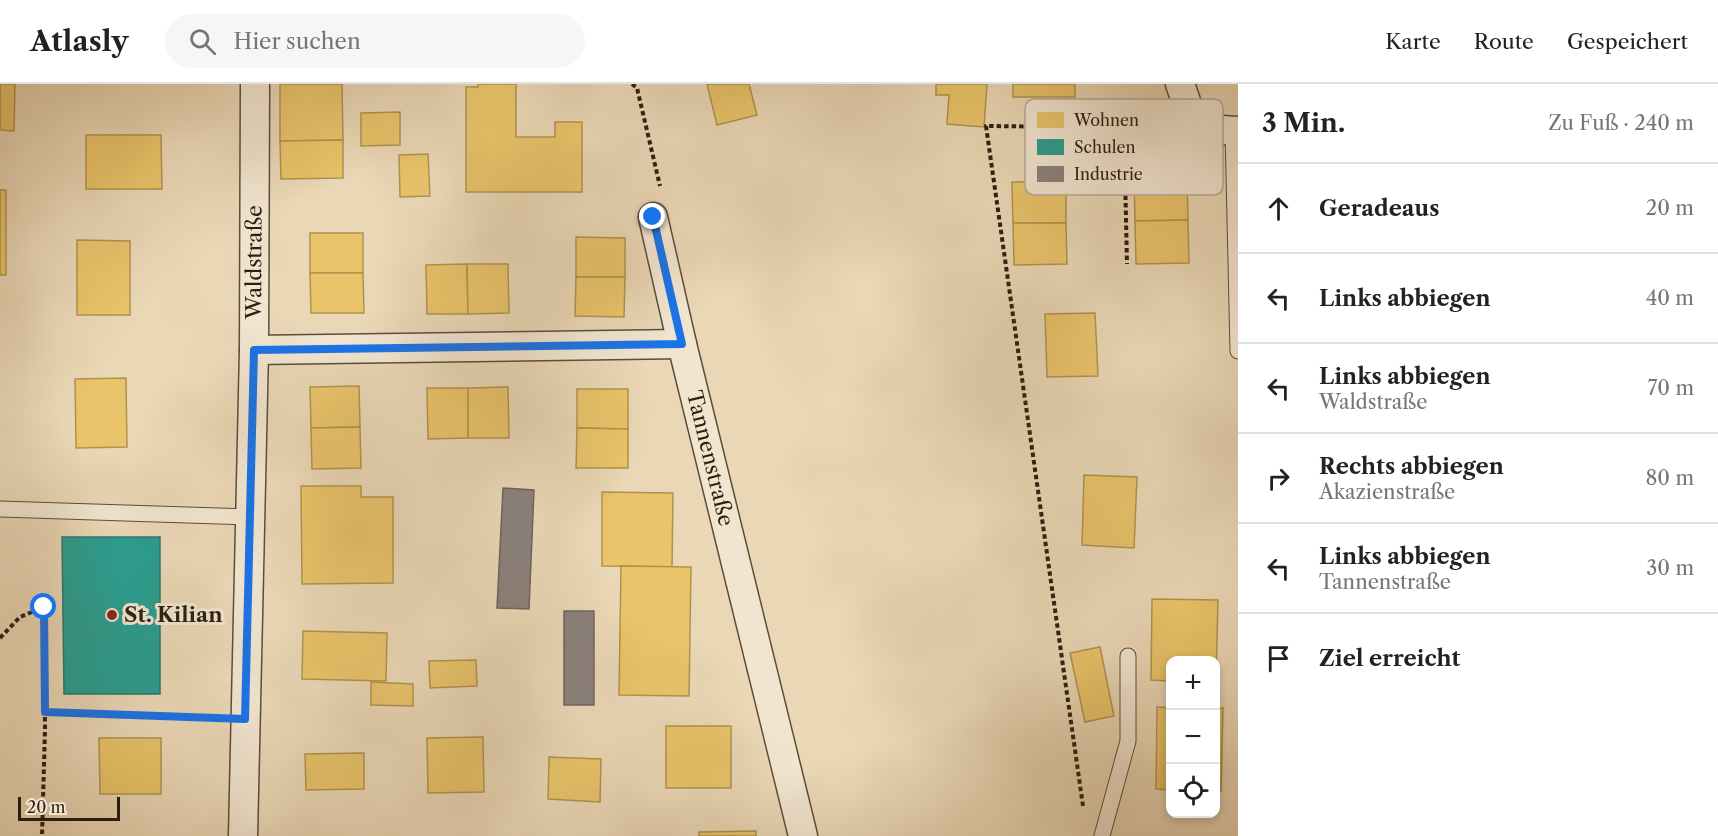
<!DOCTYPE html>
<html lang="de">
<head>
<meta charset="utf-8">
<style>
  :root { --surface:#fff; --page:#f6f6f6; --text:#222; --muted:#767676; --line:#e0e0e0 }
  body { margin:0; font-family:"Libre Caslon Text",serif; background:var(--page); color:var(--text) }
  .controls { position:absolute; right:18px; bottom:18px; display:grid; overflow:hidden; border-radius:12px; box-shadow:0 3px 9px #0003 }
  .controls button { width:54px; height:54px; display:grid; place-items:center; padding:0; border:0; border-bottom:2px solid var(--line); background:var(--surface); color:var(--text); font:30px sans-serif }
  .scale { position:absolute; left:18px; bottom:15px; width:102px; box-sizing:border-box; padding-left:6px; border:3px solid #2c1f10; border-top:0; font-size:16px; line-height:21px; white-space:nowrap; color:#2c1f10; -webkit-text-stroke:4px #f1e5d0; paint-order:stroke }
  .stop { position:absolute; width:18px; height:18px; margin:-14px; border:4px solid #1a73e8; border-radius:50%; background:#fff }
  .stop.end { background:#1a73e8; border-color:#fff; box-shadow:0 2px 6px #0008 }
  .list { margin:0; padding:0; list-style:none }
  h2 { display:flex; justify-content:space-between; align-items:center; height:78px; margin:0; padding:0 24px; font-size:26px }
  h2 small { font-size:20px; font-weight:400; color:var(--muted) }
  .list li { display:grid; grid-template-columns:39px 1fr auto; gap:18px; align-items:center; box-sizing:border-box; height:90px; padding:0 24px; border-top:2px solid var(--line) }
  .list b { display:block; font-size:22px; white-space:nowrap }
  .list p { margin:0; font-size:20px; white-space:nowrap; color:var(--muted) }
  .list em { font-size:20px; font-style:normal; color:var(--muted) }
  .icon { flex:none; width:33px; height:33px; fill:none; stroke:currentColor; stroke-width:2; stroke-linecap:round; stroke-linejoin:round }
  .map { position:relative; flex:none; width:1238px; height:752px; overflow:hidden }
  header { display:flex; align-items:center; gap:36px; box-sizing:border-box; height:84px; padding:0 30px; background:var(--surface); border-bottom:2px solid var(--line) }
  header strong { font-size:28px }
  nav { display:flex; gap:33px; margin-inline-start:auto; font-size:21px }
  .search { width:420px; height:54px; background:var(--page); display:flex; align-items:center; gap:15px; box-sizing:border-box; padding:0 21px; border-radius:33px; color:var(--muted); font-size:22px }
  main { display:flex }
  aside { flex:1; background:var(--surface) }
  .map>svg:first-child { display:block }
  .homes { fill:#e9c46a; stroke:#b0924f; stroke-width:1.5 }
  .schools { fill:#2a9d8f; stroke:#2b7769; stroke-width:1.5 }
  .industry { fill:#8a817c; stroke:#6e645c; stroke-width:1.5 }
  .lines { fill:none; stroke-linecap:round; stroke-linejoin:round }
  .lane-casing { stroke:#5c4d3a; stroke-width:17 }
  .street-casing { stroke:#5c4d3a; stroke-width:31 }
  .path { stroke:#2c1f10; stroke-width:4; stroke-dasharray:4.5 3; stroke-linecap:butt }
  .lane { stroke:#f1e5d0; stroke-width:15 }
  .street { stroke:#f1e5d0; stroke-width:28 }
  .route { stroke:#1a73e8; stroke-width:8 }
  .poi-dot { fill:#8f2418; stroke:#f1e5d0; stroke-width:2 }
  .labels { text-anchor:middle; stroke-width:6; stroke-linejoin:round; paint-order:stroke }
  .street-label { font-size:21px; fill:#2c1f10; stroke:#f1e5d0 }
  .poi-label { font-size:21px; font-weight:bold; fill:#2c1f10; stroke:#f1e5d0; text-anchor:start }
  .key { fill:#f1e5d0; stroke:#b6aa96; stroke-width:1.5 }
  .key-label { font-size:16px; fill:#2c1f10 }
</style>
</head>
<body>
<header>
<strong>Atlasly</strong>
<div class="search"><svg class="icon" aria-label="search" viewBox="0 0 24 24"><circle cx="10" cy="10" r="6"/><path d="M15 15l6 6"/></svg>Hier suchen</div>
<nav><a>Karte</a><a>Route</a><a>Gespeichert</a></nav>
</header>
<main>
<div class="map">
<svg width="1238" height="752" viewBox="0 0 1238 752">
  <rect width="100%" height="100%" fill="#ead7b6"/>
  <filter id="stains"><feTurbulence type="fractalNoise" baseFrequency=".00333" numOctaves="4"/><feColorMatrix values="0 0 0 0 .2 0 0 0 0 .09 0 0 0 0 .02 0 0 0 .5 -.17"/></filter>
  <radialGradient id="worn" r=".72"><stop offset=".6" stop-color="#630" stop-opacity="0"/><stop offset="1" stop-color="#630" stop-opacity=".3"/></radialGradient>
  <!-- homes -->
  <g class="homes">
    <polygon points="0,0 15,0 14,47 0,46"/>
    <polygon points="280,0 342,0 343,56 280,57"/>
    <polygon points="478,0 516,0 516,53 555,53 555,38 582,38 582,108 466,108 466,3 478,3"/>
    <polygon points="707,0 749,0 757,31 717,41"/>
    <polygon points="936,0 987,0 984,43 947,40 949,11 936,11"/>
    <rect x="1013" y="0" width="62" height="13"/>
    <polygon points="400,28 400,61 361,62 361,29"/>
    <polygon points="86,51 161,51 162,105 86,105"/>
    <polygon points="343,56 343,94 281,95 280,57"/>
    <polygon points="428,70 430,112 400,113 399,71"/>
    <polygon points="1187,93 1188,136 1135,137 1134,94"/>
    <polygon points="1066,97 1066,139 1013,139 1012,98"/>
    <rect x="0" y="106" width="6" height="85"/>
    <polygon points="1188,136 1189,179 1136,180 1135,137"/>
    <polygon points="1013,139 1066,139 1067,180 1014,181"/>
    <rect x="310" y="149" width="53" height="40"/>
    <polygon points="576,153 625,154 625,193 576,193"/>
    <polygon points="77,156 130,157 130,231 77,231"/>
    <polygon points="467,180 468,230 427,230 426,181"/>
    <polygon points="467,180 508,180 509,229 468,230"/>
    <polygon points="310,189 363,189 364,229 311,229"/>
    <polygon points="576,193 625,193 624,233 575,232"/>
    <polygon points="1095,229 1098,292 1047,293 1045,230"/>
    <polygon points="126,294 127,363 76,364 75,295"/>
    <polygon points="359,302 360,343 311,344 310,303"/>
    <polygon points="508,303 509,354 468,354 468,304"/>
    <polygon points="427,304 468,304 468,354 428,355"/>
    <polygon points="577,305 628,305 628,345 577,344"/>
    <polygon points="360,343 361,384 312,385 311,344"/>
    <polygon points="577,344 628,345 628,384 576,384"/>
    <polygon points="1084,391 1137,393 1134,464 1082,461"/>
    <polygon points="301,402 361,402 361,413 393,413 393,499 302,500"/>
    <polygon points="602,408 673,409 672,483 602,482"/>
    <polygon points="621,482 691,483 689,612 619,611"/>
    <polygon points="1152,515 1218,516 1216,598 1216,576 1170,576 1170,597 1151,596"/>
    <polygon points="303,547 387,549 386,597 302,595"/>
    <polygon points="1100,563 1114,632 1085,638 1070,569"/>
    <polygon points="476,576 477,602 430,604 429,577"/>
    <polygon points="371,598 413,600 413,622 371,621"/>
    <polygon points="1157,623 1170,624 1170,706 1156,705"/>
    <polygon points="1216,624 1223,624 1221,707 1216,707"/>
    <rect x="666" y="642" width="65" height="62"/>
    <polygon points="483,653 484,708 428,709 427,654"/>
    <polygon points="99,654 161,654 161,710 100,710"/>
    <polygon points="364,669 364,705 306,706 305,670"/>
    <polygon points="549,673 601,675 600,718 548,715"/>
    <polygon points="756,747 756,752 699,752 699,748"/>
  </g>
  <!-- schools -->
  <polygon class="schools" points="62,453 160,453 160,610 64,610"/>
  <!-- industry -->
  <g class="industry">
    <polygon points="503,404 534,406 529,525 497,524"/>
    <rect x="564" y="527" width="30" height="94"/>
  </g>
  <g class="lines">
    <defs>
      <g id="lane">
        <polyline points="1233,46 1238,267"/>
        <polyline points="0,425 250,433"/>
        <polyline points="1102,752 1128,657 1128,572"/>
      </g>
      <g id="street">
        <polyline points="1180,0 1189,26 1207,45 1238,47"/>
        <path id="s1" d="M653,133L682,260L803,752"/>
        <polyline points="254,266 682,260"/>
        <path id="s2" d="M243,752L254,266L255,0"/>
      </g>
    </defs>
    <!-- lane casing -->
    <use href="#lane" class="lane-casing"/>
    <!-- street casing -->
    <use href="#street" class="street-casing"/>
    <!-- path -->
    <g class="path">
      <polyline points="632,0 637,4 660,102"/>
      <polyline points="1124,44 1127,180"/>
      <polyline points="0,554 20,533 44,523 45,645 42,752"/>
      <polyline points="45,628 215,634"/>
      <polyline points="1083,722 986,42 1165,44"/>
    </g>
    <!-- lane -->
    <use href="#lane" class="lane"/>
    <!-- street -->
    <use href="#street" class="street"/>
  </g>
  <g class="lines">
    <!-- route -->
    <polyline class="route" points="44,523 45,628 245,635 254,266 682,260 653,133"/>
  </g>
  <!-- markers -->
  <circle class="poi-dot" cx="112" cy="531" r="6"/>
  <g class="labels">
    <!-- street labels -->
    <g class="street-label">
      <text dy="7" stroke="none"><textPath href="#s2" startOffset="574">Waldstraße</textPath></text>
      <text dy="7" stroke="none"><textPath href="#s1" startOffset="248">Tannenstraße</textPath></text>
    </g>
    <!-- poi labels -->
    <g class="poi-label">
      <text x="124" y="538">St. Kilian</text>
    </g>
  </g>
  <!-- legend -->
  <rect x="1025" y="15" width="198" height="96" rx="9" class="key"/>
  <rect x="1037" y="28" width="27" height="16" fill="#e9c46a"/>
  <rect x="1037" y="55" width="27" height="16" fill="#2a9d8f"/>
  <rect x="1037" y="82" width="27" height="16" fill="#8a817c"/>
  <g class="key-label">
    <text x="1074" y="42">Wohnen</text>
    <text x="1074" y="69">Schulen</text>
    <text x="1074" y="96">Industrie</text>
  </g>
  <rect width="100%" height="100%" filter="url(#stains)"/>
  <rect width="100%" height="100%" fill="url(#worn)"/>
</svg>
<div class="controls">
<button>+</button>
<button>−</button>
<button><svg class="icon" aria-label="locate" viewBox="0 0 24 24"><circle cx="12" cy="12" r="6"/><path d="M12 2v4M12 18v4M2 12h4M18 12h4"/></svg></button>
</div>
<div class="scale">20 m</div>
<div class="stop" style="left:44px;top:523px"></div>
<div class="stop end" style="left:653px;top:133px"></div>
</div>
<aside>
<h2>3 Min.<small>Zu Fuß · 240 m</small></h2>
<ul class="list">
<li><svg class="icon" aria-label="ahead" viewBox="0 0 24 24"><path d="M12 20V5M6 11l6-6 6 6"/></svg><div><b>Geradeaus</b></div><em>20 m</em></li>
<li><svg class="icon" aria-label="left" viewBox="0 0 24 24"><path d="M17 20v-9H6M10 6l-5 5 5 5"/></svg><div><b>Links abbiegen</b></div><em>40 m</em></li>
<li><svg class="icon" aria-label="left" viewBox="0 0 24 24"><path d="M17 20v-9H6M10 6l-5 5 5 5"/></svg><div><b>Links abbiegen</b><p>Waldstraße</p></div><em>70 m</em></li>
<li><svg class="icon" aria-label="right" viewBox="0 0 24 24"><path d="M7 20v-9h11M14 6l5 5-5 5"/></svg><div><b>Rechts abbiegen</b><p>Akazienstraße</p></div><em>80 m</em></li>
<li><svg class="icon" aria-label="left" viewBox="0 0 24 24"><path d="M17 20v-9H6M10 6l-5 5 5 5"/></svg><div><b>Links abbiegen</b><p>Tannenstraße</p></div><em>30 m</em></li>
<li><svg class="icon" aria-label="arrive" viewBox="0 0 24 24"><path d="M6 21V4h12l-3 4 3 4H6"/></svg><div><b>Ziel erreicht</b></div></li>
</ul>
</aside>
</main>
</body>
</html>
